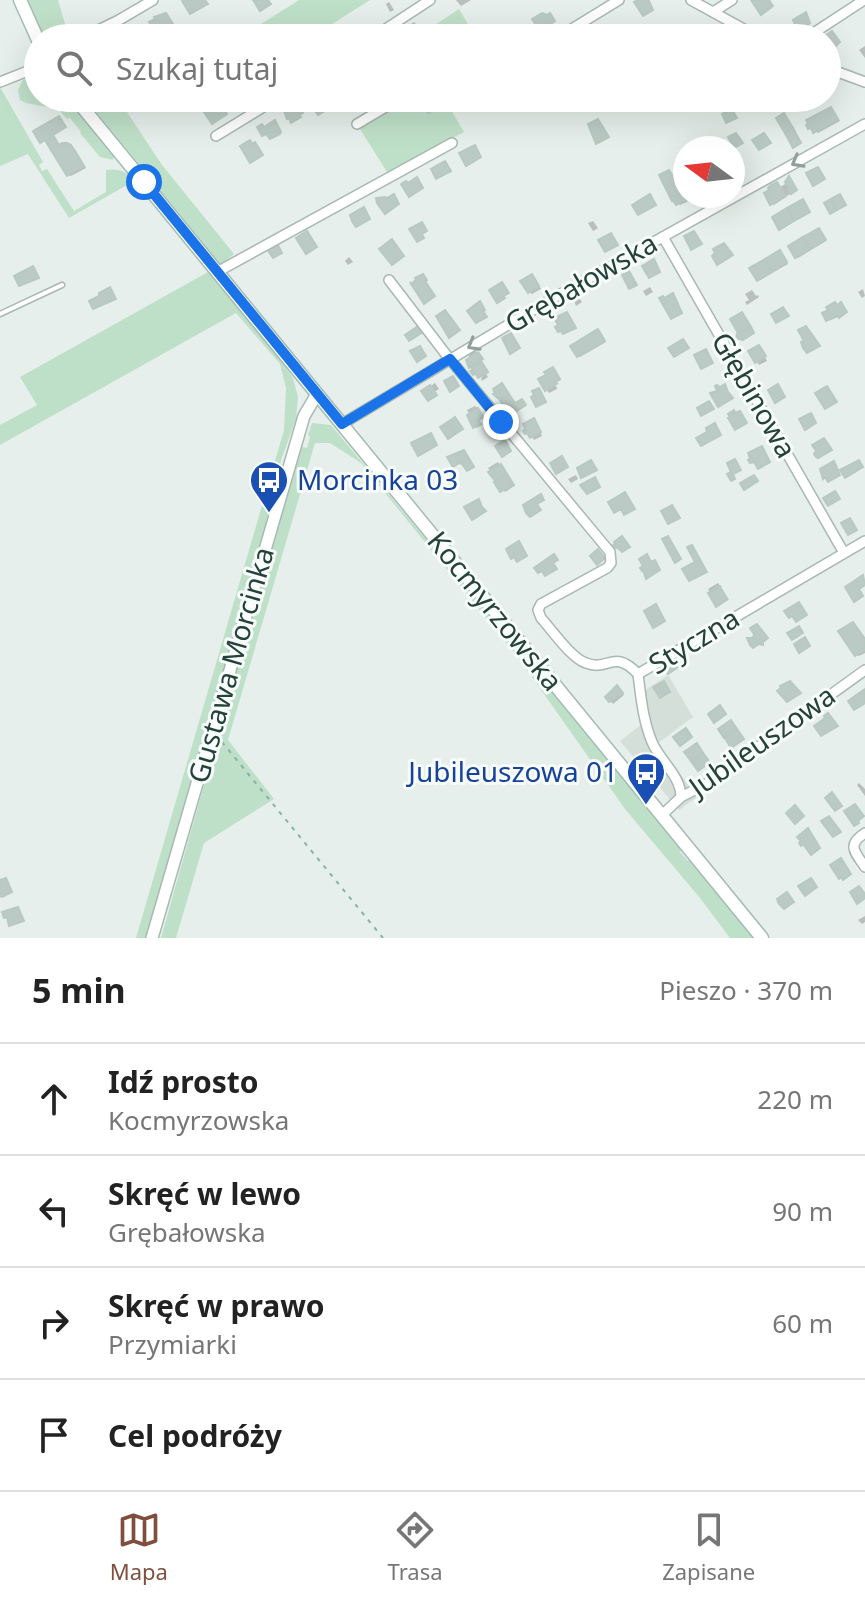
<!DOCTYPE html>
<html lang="pl">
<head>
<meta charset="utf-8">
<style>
  :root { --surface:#fff; --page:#f6f6f6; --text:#222; --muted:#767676; --line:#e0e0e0; --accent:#804e3d }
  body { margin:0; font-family:"Noto Sans",sans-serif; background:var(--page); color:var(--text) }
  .compass { position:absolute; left:673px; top:136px; width:72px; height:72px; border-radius:50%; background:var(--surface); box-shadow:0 8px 32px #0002; rotate:285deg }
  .stop { position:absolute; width:24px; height:24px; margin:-18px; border:6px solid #1a73e8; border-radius:50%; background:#fff }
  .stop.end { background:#1a73e8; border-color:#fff; box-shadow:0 2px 8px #0008 }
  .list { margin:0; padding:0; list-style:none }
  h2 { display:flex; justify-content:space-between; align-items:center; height:104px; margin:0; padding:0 32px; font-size:34px }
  h2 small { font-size:26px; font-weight:400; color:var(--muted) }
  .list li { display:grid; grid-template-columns:52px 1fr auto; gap:24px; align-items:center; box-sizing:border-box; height:112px; padding:0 32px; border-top:2px solid var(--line) }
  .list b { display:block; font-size:30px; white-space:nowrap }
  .list p { margin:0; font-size:26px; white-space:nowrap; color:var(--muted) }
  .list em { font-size:26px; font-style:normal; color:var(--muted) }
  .icon { flex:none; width:44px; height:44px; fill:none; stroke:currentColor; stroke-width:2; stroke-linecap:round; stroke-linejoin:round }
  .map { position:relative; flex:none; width:865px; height:938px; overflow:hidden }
  .search { position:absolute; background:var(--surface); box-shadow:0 8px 32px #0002; left:24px; right:24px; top:24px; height:88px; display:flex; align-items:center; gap:20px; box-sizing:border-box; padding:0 28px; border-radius:44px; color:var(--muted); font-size:30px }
  .sheet { height:552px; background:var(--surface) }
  nav { display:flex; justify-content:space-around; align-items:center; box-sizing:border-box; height:112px; border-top:2px solid var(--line); background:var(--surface); font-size:22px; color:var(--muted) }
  nav a { display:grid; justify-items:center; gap:4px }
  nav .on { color:var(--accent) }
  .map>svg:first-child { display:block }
  .built { fill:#d4dfda }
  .green { fill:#bfe0c8 }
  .shadow { fill:#0003 }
  .building { fill:#bbcac4; stroke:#b8c9c2; stroke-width:2 }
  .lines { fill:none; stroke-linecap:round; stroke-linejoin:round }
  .service-casing { stroke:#a8b8b2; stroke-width:7 }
  .minor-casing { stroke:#a8b8b2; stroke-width:12 }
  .tertiary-casing { stroke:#a8b8b2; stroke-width:14 }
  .secondary-casing { stroke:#a4bbb3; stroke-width:15 }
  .path { stroke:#86b3a5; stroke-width:2; stroke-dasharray:4 6; stroke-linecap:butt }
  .service { stroke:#fff; stroke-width:4 }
  .minor { stroke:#fff; stroke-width:9 }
  .tertiary { stroke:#fff; stroke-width:11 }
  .secondary { stroke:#fff; stroke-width:12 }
  .oneway { stroke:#92a09c }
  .route { stroke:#1a73e8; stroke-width:10 }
  .labels { text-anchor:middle; stroke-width:6; stroke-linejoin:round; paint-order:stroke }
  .street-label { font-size:28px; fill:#24423a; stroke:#f7fbf9 }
  .transit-label { font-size:28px; fill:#164399; stroke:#f7fbf9; text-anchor:start }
</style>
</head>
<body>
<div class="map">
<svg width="865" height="938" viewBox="0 0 865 938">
  <rect width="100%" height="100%" fill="#e6efeb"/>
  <!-- built -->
  <polygon class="built" points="668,675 693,717 658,743 697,797 679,810 620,741 642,724 635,697"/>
  <!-- green -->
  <g class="green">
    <polygon points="27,0 58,0 69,38 44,38"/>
    <polygon points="299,0 370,0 310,38 239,38"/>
    <polygon points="459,9 476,38 415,38"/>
    <polygon points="34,75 38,75 38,98 68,98 115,154 113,160 100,157 80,133 81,132 70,118 67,119 58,109 26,103 20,100 18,90 23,80"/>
    <path d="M0,87L43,162L39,165L42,171L47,169L74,211L106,192V170C119,168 126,171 134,181L69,218L28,154L0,166Z"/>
    <polygon points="85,98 137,98 123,106 162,165 234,254 221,265"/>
    <polygon points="411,98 444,98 464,132 387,172 360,129"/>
    <polygon points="208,272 279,358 293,378 298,397 296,419 281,460 264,532 147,938 136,938 284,430 286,388 280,364 236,313 0,445 0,425 37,405 20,377"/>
    <polygon points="312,423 331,425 682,848 680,852 688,861 691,859 753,938 730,938 700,898 625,809 520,660 361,463 330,443 315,443 228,740 274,799 204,843 176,938 161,938 220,728 302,447 307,448 310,437 308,435"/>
  </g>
  <!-- shadow -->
  <g class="shadow">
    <polygon points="456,0 471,0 461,6"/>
    <polygon points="389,2 394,10 390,12 386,4"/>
    <polygon points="865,46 865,58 859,50"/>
    <polygon points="239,98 256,98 246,105"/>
    <polygon points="727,98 742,98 742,99 733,104"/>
    <polygon points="768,98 776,98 781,107 775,110 774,109"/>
    <polygon points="812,98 826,98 827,100 818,105"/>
    <polygon points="804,101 806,106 801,109 798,105"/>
    <polygon points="831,109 834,111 840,121 818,133 810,128"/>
    <polygon points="52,136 59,148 71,147 75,149 86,168 71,176 68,174 46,139"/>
    <polygon points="669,172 681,186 689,201 680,205 677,203"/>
    <polygon points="790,178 797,191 786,196 786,197 774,205 772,204 777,184 780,187 787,183"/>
    <polygon points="593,221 598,228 593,231 588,223"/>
    <polygon points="820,231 826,241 798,258 796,257"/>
    <polygon points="780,253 788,264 760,280 758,279"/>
    <polygon points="349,257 353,262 348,265 345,261"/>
    <polygon points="532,276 535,278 541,289 532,294 529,292"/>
    <polygon points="650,287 653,292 646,296 643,291"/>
    <polygon points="863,289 865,296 862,298 858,292"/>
    <polygon points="752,290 756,296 758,295 759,297 747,305 745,302 749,300 745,294"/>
    <polygon points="579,298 582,302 576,306 574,301"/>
    <polygon points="598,331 606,342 580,357 578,356"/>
    <polygon points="761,348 767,361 759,365 751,352"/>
    <polygon points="476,351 489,373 486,374 488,377 482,381 481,378 483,376 474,373 475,370 469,360 471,359 468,355"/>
    <polygon points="553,369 561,380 555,383 557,389 549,393 547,390"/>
    <polygon points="435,383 439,389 434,392 437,396 431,400 424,391"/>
    <polygon points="475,406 477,408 476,409 480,412 484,418 479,421 481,425 477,428 467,410"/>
    <polygon points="535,421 542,436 534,440 532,436 526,433"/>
    <polygon points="498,462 514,486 505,492 488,468"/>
    <polygon points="576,475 578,479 571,483 568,479"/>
    <polygon points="718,583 720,586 717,587 721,590 728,600 719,606 708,589"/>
    <polygon points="853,624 865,639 865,653 859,656 856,654"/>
    <polygon points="618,688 624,695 613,704 607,697"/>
    <polygon points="859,783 865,789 865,796 857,785"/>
    <polygon points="865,916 865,922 862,924 858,920"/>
  </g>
  <!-- building -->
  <g class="building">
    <polygon points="183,0 205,0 208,4 190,14 182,1"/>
    <polygon points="253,0 268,0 271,4 260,11"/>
    <polygon points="638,0 649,1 653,10 643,16 634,2"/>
    <polygon points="751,0 769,0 773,6 761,15"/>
    <polygon points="806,12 810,23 798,31 793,20"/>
    <polygon points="166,13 173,24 159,31 157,28 154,30 149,22 155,19 154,17"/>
    <polygon points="542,13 547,15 550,13 555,21 551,23 553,25 541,32 532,19"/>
    <polygon points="414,23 420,31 410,38 406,38 402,31"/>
    <polygon points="591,26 593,29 595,28 601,38 577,38 585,32 584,30"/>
    <polygon points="832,31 840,42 833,49 828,50 827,38 822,38"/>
    <polygon points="307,98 327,98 332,106 318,115"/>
    <polygon points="429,98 439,98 441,102 437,105 438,107 428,113 422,103"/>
    <polygon points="216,104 219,108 222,106 227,114 212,124 204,112"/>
    <polygon points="293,105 294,107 298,105 303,113 299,115 301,117 291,123 289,118 287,119 284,111"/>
    <polygon points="831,107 838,119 813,133 811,128 808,129 806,125 808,123 806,120"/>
    <polygon points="732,109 737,118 726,123 722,114"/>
    <polygon points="784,113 793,128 785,133 776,118"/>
    <polygon points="59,116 66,127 40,143 33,131"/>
    <polygon points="598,119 609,137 596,144 588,124"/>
    <polygon points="275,120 281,132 280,134 270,139 266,134 262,136 257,127 262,124 264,127"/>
    <polygon points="793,128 801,143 793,148 785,133"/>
    <polygon points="736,133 743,143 734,148 728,137"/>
    <polygon points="764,133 771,143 759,150 752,140"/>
    <polygon points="53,135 59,145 51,150 45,140"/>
    <polygon points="250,140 253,144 255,142 263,155 250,163 240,146"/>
    <polygon points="62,143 67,143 71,145 84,166 67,176 51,150"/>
    <polygon points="475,145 481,157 466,166 459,153"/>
    <polygon points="445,161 451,171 436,179 431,169"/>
    <polygon points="818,167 825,179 813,186 806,173"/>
    <polygon points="669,170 687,199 676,205 673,200 672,201 659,175"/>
    <polygon points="789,176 797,190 791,194 785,182"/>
    <polygon points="417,177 423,188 409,197 401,184 406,181 408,183"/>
    <polygon points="777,182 786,196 770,205 764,193 769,190 768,188 771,185"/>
    <polygon points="394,194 399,204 385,214 377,203 376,198 385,197 387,198"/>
    <polygon points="650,194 656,205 638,215 632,205"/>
    <polygon points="840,194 846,205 837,210 831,199"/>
    <polygon points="803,199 810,212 794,221 787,208"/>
    <polygon points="831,199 837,210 830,214 824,203"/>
    <polygon points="364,207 370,219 356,227 352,221 350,215"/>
    <polygon points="787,208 794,221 779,230 772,217"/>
    <polygon points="422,222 427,231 422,234 424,238 417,242 409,229"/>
    <polygon points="819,228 826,240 810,249 803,237"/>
    <polygon points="307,231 317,247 306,254 296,238"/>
    <polygon points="694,231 702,244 691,250 684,236"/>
    <polygon points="611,233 618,245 605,252 598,240"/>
    <polygon points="803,237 810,249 795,258 788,246"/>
    <polygon points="392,239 404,256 392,265 379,249"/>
    <polygon points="277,243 282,253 273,258 267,249"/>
    <polygon points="724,243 733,255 717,265 712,256 715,253 713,249"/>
    <polygon points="780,250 787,262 772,272 765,259"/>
    <polygon points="654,259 660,272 649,278 642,266"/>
    <polygon points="765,259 772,272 757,281 749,268"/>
    <polygon points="33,266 39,278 19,286 14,276"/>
    <polygon points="629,271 637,285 629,289 622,275"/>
    <polygon points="423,274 427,280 425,281 435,296 424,304 410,282 411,284 416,280 415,278"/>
    <polygon points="532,274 539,286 528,293 520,281"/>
    <polygon points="502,282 509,293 503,296 505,298 497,303 489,290"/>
    <polygon points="110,287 116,299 93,309 89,301 99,296 99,293"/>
    <polygon points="673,293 682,313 671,319 659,298 663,296 664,298"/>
    <polygon points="480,301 485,310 483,311 487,317 476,323 467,311"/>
    <polygon points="835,302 837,305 841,302 847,312 839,318 838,316 826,321 822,313 828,310 826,307"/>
    <polygon points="783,307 789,316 776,323 771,314"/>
    <polygon points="445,310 460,330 449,338 436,316"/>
    <polygon points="567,312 576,328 563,334 561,331 558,332 555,327 558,325 554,318"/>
    <polygon points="742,312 751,327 738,333 730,319"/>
    <polygon points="418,326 423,332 409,341 405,335"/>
    <polygon points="806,326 820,346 807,353 803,348 801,342 804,341 798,330"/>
    <polygon points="751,327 754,333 743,340 736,338 737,334"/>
    <polygon points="598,329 605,341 577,357 570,346"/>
    <polygon points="511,333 520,348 510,354 502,338"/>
    <polygon points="683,339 689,348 674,357 668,348"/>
    <polygon points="759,345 766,356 755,363 748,351"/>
    <polygon points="420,346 426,356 417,362 410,351"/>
    <polygon points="706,349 713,363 701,369 694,355"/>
    <polygon points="478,352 483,359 469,368 466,360"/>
    <polygon points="481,361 488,372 478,378 475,373 473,375 470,371 473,370 471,367"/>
    <polygon points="553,367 560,379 554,382 556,384 558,383 545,391 538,379 546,375 544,372"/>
    <polygon points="453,376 459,386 450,392 444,381"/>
    <polygon points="502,383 509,394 500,400 493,394 495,393 493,389"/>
    <polygon points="725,384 728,392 733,398 718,407 710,393 717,391 715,386 717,385 720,387"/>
    <polygon points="778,384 785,397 775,403 768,390"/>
    <polygon points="430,385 437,395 428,401 421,391"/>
    <polygon points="827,386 837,402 825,409 815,393"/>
    <polygon points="539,388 546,402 536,407 531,397 534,395 532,391"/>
    <polygon points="509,394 515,403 522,399 526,405 509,416 500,400"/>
    <polygon points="709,401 714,409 701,416 697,408"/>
    <polygon points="478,408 483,416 478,419 481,424 473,428 467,415"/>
    <polygon points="734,410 735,413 740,411 747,423 735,430 728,418 730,417 728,414"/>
    <polygon points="811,413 816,423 805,430 799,419"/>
    <polygon points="455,417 463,429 455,434 448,422"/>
    <polygon points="534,418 541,432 530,438 527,433 525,434 523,431 525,429 523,424"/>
    <polygon points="448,422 455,434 448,439 440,427"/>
    <polygon points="715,423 721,435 701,446 696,438 707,432 706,428"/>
    <polygon points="431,433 437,445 418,456 411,443"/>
    <polygon points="824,438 832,450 818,458 816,457 814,454 816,451 812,445"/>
    <polygon points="505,440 511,451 502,457 495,446"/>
    <polygon points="762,446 770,462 758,469 754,462 750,463 748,460 750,458 748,453"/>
    <polygon points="464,450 474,467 467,471 462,464 459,463 453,467 447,457"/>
    <polygon points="562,456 568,467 556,474 550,463"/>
    <polygon points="735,459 741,470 733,474 735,479 731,481 727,474 731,472 727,463"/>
    <polygon points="591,460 597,470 581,478 577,468"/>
    <polygon points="859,460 863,467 845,478 840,470"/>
    <polygon points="834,461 840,475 828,482 825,477 823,479 820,469"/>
    <polygon points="501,464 507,474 494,482 495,481 488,472"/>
    <polygon points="507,474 514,485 500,492 494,482"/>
    <polygon points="754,475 758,481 744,490 740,483"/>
    <polygon points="595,477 600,487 587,494 580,485"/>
    <polygon points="835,491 840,499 828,506 823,498"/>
    <polygon points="625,492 635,509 624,515 621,509 614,513 608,502"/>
    <polygon points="541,494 544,500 537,504 541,510 530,517 526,513 523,505"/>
    <polygon points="479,499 482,507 486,511 472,520 464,507"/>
    <polygon points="672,505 680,518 668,524 661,511"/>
    <polygon points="850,518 857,530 848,535 841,523"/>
    <polygon points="622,536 630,547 622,552 617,547 616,548 613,545 615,544 614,542"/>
    <polygon points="668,536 681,559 675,563 662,539"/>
    <polygon points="519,541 527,556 517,562 514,557 511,559 506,549"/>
    <polygon points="692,545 707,572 689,581 682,569 695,562 687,547"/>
    <polygon points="598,549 605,558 597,565 590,556"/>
    <polygon points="554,554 558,560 553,563 557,569 545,576 542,571 538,573 534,568"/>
    <polygon points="647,554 651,562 655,560 660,570 646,579 643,570 642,571 640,568 643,566 639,559"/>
    <polygon points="863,575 865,585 859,589 863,596 854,602 845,587"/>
    <polygon points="721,586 720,587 728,600 727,599 716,607 708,593"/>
    <polygon points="799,602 807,615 796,622 792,616 789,618 784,611"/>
    <polygon points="656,604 665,621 653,628 644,611"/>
    <polygon points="853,622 865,639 865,649 855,656 838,631"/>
    <polygon points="757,624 768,638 763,642 763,645 759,644 753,648 750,645 747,638 753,638 754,634 750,628"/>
    <polygon points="799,626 803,633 792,640 787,633"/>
    <polygon points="805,637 810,646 799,653 794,644"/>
    <polygon points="676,657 681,665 668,674 663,665"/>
    <polygon points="664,681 670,692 660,698 653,687"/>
    <polygon points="790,681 801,693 787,702 777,691 781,688 780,686"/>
    <polygon points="617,685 623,693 609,702 605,697"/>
    <polygon points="865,689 865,703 854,710 848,701"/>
    <polygon points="720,705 726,714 714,723 708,714"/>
    <polygon points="828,713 838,726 821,736 814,726 825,718 824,716"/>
    <polygon points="731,720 737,729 724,738 718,729"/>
    <polygon points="686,728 692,737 680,746 673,737"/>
    <polygon points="737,729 744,739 731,748 725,738"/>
    <polygon points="697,743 703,753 691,761 684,752"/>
    <polygon points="703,753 710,762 698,771 691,761"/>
    <polygon points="832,792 842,806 835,811 825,798"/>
    <polygon points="855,804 864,816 858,821 859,823 854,826 844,811"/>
    <polygon points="795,805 804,816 795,824 786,813"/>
    <polygon points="829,816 841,832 833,837 821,821"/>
    <polygon points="808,828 820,848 811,855 803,844 801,846 799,843 801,841 797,837"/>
    <polygon points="841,858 851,874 843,880 841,877 839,879 830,865"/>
    <polygon points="6,878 12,892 2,897 0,896 0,880"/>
    <polygon points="811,878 817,887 805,896 798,886"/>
    <polygon points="859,886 865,894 865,898 857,904 850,892"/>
    <polygon points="787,892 794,902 784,909 779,904 777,899"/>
    <polygon points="18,907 24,921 9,926 7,917 4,918 2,912"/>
  </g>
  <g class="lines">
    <defs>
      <polyline id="service" points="0,314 62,285"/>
      <g id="minor">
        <polyline points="691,0 760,38"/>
        <polyline points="713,12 732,0"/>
        <polyline points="82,38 119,20 153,0"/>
        <polyline points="372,38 430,0"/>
        <polyline points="557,38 619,0"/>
        <polyline points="806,38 864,0"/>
        <polyline points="827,68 865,82"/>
        <polyline points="30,70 36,57 38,39"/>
        <polyline points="0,82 38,67"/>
        <polyline points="357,124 401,98"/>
        <polyline points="216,136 278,98"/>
        <polyline points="663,237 844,553"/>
        <polyline points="217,272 452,143"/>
        <path d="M389,280L448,357L610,552L611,563L607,568L541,604L538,610L541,618C552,630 571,658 586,663C609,672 613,648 638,674"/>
        <polyline points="342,424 550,300 865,124"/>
        <path d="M681,797C681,776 660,761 652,742C643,720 641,698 638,674L865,541"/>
        <polyline points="662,815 681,797 708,783 865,670"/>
        <path d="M865,833C846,845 855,852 865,867"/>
      </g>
      <polyline id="tertiary" points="152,938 304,416 317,394"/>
      <g id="secondary">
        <polyline points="20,0 38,40"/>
        <polyline points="75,98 762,938"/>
      </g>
    </defs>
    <!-- service casing -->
    <use href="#service" class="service-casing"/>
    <!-- minor casing -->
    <use href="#minor" class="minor-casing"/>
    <!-- tertiary casing -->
    <use href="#tertiary" class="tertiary-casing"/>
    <!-- secondary casing -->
    <use href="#secondary" class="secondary-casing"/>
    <!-- path -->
    <polyline class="path" points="222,742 383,938"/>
    <!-- service -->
    <use href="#service" class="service"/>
    <!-- minor -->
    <use href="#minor" class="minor"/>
    <!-- tertiary -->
    <use href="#tertiary" class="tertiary"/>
    <!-- secondary -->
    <use href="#secondary" class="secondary"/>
  </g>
  <!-- one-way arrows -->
  <defs><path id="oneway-chevron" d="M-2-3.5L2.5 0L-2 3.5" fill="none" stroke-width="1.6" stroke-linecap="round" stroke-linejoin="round" transform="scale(2)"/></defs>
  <g class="oneway">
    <use href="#oneway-chevron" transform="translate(797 162) rotate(151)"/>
    <use href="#oneway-chevron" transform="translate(473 345) rotate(150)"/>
  </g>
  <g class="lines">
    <!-- route -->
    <polyline class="route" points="144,182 342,424 450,359 501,422"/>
  </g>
  <!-- icons -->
  <defs>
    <symbol id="bus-pin" viewBox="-11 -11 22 30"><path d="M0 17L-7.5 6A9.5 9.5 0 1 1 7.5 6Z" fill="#1a4fb4" stroke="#f7fbf9"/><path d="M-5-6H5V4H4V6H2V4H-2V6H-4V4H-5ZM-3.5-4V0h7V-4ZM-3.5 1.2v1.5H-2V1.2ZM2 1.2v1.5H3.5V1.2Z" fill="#fff"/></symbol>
  </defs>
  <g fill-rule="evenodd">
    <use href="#bus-pin" x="247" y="458" width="44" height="60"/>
    <use href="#bus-pin" x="624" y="750" width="44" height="60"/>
  </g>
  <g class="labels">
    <!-- street labels -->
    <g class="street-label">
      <text transform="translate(581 283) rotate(-30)" y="10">Grębałowska</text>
      <text transform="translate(754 395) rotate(60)" y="10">Głębinowa</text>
      <text transform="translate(495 611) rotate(51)" y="10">Kocmyrzowska</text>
      <text transform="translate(694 641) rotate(-31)" y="10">Styczna</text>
      <text transform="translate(231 665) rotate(-74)" y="10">Gustawa Morcinka</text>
      <text transform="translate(762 741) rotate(-35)" y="10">Jubileuszowa</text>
    </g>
    <!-- transit labels -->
    <g class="transit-label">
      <text x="297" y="490">Morcinka 03</text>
      <text x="618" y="782" text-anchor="end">Jubileuszowa 01</text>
    </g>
  </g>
</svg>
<svg class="compass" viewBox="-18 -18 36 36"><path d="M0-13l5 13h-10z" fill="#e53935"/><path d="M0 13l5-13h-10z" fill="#767676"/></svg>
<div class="stop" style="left:144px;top:182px"></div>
<div class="stop end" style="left:501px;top:422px"></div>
<div class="search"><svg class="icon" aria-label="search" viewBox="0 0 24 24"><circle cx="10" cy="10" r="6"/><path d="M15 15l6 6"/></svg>Szukaj tutaj</div>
</div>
<section class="sheet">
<h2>5 min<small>Pieszo · 370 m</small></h2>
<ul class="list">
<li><svg class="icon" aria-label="ahead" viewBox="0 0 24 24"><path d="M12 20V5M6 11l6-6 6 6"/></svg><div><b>Idź prosto</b><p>Kocmyrzowska</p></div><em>220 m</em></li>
<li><svg class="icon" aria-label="left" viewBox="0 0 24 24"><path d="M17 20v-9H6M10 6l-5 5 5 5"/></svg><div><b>Skręć w lewo</b><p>Grębałowska</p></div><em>90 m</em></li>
<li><svg class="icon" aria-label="right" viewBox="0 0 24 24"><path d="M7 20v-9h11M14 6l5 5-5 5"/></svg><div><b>Skręć w prawo</b><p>Przymiarki</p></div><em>60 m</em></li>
<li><svg class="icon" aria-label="arrive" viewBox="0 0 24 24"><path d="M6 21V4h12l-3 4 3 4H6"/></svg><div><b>Cel podróży</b></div></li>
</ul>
</section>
<nav>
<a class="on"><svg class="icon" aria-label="map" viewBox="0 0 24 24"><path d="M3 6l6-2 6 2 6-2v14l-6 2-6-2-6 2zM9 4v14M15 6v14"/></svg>Mapa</a>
<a><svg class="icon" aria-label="directions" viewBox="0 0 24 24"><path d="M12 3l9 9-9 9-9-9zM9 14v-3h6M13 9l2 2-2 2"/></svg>Trasa</a>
<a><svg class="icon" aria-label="saved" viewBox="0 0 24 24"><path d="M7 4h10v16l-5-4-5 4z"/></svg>Zapisane</a>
</nav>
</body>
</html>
